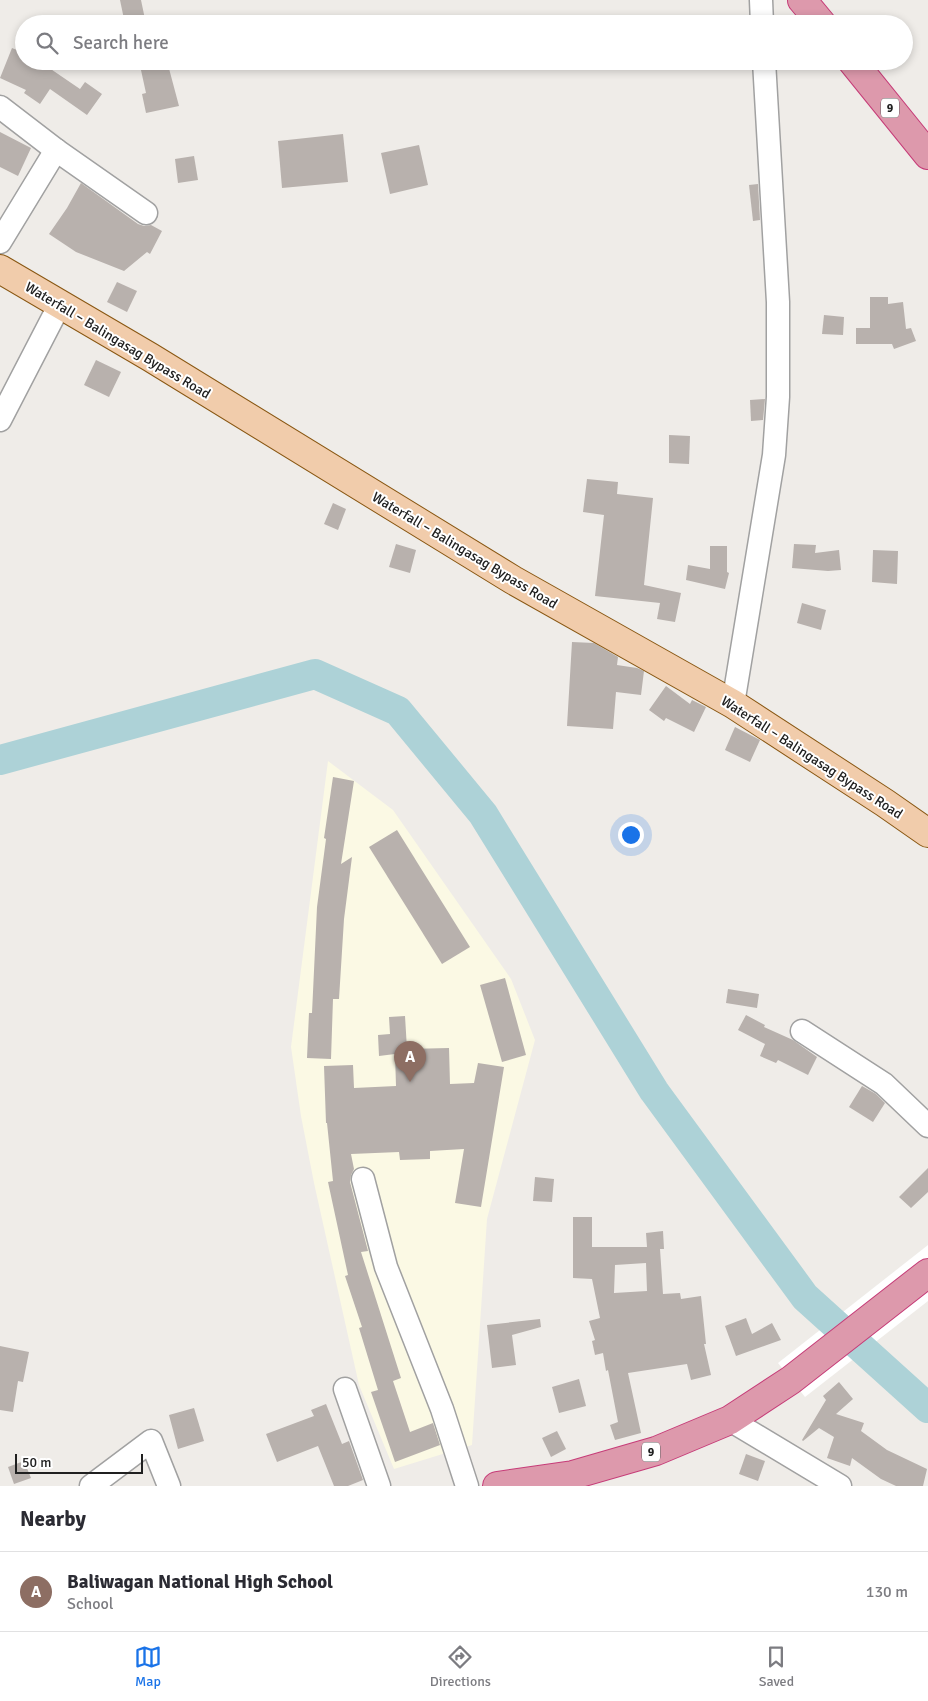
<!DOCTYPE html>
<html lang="en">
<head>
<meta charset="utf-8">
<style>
  :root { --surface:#fff; --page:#f7f7f7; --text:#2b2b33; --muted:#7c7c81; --line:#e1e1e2; --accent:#1a73e8 }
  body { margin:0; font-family:Signika,sans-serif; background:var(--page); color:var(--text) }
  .scale { position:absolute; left:15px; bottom:12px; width:128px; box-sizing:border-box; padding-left:5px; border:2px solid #202020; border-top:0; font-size:14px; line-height:18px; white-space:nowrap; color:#202020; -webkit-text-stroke:4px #fff; paint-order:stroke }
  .you { position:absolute; left:630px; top:834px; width:18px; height:18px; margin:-12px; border:4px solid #fff; border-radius:50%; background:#1a73e8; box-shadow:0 0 0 8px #1a73e833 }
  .badge { display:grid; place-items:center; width:32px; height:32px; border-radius:50%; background:var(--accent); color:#fff; font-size:16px; font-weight:700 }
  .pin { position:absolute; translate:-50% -41px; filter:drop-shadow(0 1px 2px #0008) }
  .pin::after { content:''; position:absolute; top:26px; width:18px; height:15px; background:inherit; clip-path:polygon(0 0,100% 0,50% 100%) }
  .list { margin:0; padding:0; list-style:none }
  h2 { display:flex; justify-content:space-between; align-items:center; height:65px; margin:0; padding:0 20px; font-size:21px }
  h2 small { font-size:16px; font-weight:400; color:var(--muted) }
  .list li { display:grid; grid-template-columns:32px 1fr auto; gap:15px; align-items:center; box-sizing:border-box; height:80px; padding:0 20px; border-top:1px solid var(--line) }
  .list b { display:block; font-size:19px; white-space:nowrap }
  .list p { margin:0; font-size:16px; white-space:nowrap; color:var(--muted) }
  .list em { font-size:16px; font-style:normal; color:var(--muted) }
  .icon { flex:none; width:28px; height:28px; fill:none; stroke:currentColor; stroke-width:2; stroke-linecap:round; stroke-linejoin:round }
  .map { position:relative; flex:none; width:928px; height:1486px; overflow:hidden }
  .search { position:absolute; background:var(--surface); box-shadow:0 2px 8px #0003; left:15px; right:15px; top:15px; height:55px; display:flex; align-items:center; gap:12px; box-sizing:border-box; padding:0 18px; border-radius:28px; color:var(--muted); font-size:19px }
  .sheet { height:145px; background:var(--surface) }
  nav { display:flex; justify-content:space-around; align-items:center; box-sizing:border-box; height:70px; border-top:1px solid var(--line); background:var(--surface); font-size:14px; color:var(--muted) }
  nav a { display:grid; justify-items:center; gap:2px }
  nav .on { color:var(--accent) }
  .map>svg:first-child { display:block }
  .education { fill:#fbf9e4 }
  .pier { fill:#fff }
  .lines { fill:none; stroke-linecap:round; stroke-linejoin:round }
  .river { stroke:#add2d7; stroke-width:30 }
  .building { fill:#b8b1ad; fill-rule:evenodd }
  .minor-casing { stroke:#a1a1a1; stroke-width:25 }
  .major-casing { stroke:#895712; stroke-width:30 }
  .highway-casing { stroke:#c63c78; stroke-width:30 }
  .minor { stroke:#fff; stroke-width:22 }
  .major { stroke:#f1ccab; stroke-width:28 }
  .highway { stroke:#dd99ac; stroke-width:28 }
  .labels { text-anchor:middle; stroke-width:4; stroke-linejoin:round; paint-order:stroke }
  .shield { fill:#fff; stroke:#636363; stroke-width:1 }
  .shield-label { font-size:12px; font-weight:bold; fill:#202020 }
  .street-label { font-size:14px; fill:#202020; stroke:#fff }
</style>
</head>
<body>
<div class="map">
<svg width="928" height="1486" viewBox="0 0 928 1486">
  <rect width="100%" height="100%" fill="#efece8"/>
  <!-- education -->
  <polygon class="education" points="328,761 393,810 511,979 535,1040 487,1219 472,1445 394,1469 359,1385 314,1183 301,1116 291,1047"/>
  <!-- pier -->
  <polygon class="pier" points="928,1245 928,1301 805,1397 778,1363"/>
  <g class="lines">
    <!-- river -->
    <polyline class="river" points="0,760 315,674 398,711 483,814 654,1091 805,1297 928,1408"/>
  </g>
  <!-- building -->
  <g class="building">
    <polygon points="120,0 141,0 146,24 125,24"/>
    <polygon points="12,48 24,53 24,61 39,61 80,89 85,82 102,94 87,115 50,89 40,104 24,93 26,90 0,78"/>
    <polygon points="139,61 167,61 179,106 146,113 142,94 146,93"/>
    <polygon points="0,132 31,148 18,176 0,167"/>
    <polygon points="343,134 348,182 282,188 278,141"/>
    <polygon points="419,145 428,185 390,194 381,153"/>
    <polygon points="194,156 198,180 178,183 175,159"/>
    <polygon points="81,183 138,224 144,226 151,225 162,231 150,254 147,252 124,271 76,252 49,234 67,208"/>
    <polygon points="758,184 760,220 753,221 749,185"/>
    <polygon points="117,282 137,291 127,312 107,302"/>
    <polygon points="870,297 888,297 888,304 903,302 906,329 911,328 916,341 894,349 892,344 856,344 856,328 870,328"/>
    <polygon points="824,315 844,317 843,335 822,334"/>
    <polygon points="96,360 121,372 109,397 84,385"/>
    <polygon points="765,399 763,420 751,421 750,400"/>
    <polygon points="669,435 690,436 689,464 669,463"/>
    <polygon points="587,479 618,482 617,494 653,498 644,585 681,593 675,622 657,619 660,603 595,596 604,515 583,512"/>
    <polygon points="333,503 346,509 338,530 324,524"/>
    <polygon points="396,544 416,550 410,573 389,567"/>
    <polygon points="794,544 816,545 815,553 839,550 841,570 828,571 792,568"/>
    <polygon points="710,546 727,546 727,572 729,573 725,589 686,580 688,565 710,569"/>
    <polygon points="873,550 898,551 897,584 872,582"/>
    <polygon points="802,603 826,610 821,630 797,623"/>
    <polygon points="572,642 594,643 618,657 617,665 637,668 644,671 641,695 616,692 613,729 567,726"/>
    <polygon points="666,686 690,704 692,700 706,707 694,732 666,718 664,721 649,710"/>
    <polygon points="735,727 760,740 750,762 725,750"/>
    <polygon points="333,777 354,781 341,864 352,857 344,919 339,999 333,999 331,1059 307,1058 309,1013 312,1013 317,907 326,839 324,838"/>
    <polygon points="397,830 470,947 442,964 369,847"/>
    <polygon points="505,978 526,1055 502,1062 480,985"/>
    <polygon points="728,989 759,994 757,1008 726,1003"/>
    <polygon points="746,1015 765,1025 764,1027 793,1040 817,1057 808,1075 778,1060 776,1063 760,1056 765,1044 738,1030"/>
    <polygon points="405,1016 407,1049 449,1048 450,1084 474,1083 478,1063 504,1067 481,1207 455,1203 464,1149 430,1151 430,1159 400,1160 399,1152 351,1154 354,1169 351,1175 350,1182 368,1251 361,1252 401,1378 393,1381 410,1432 433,1423 440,1445 395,1462 371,1392 378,1390 359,1328 362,1327 345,1276 348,1275 328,1182 333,1181 327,1123 326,1123 324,1066 353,1065 354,1088 396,1086 395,1054 379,1056 378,1035 390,1034 389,1017"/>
    <polygon points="862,1086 876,1094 885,1103 873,1122 849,1107"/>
    <polygon points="928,1168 928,1192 911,1208 899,1197"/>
    <polygon points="535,1177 554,1179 552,1202 533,1201"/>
    <path d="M573,1217H592V1247H647L646,1233L663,1231L664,1249H660L663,1294L680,1293L681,1299L701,1296L706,1344H704L711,1375L691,1380L687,1364L628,1373L641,1433L615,1440L610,1425L618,1422L608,1370L606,1371L603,1353L595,1355L592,1341L595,1340L589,1321L600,1318L592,1279L573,1278ZM646,1263L647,1291L614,1293L615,1265Z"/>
    <polygon points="746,1318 752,1334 772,1323 781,1340 736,1356 725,1326"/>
    <polygon points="540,1319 541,1327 512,1335 516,1365 492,1368 487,1325"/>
    <polygon points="0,1346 29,1352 23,1382 18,1381 13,1412 0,1410"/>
    <polygon points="579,1379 586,1406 559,1413 552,1387"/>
    <polygon points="839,1382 853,1399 836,1414 864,1423 861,1431 887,1450 927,1469 923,1486 896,1486 881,1479 852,1458 850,1466 827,1458 834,1437 819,1428 803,1441 802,1440 826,1400 823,1396"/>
    <polygon points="326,1404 342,1444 349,1441 363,1480 348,1486 334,1486 318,1446 277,1462 266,1434 314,1416 311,1410"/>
    <polygon points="194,1408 204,1441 178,1449 169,1415"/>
    <polygon points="557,1431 566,1449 551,1457 542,1438"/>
    <polygon points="746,1454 765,1461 758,1481 739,1474"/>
    <polygon points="24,1461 31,1478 14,1484 8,1467"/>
  </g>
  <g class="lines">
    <defs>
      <g id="minor">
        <polyline points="761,0 762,24"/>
        <polyline points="0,107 56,150 146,213"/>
        <polyline points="0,242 56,150"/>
        <polyline points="0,420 60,304"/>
        <polyline points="733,704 774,455 778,397 778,302 764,61"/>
        <polyline points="802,1031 884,1084 928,1126"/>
        <polyline points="363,1179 386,1267 442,1409 467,1486"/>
        <polyline points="345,1389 379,1486"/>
        <polyline points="730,1420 840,1486"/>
        <polyline points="91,1486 151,1441 169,1486"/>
      </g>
      <polyline id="major" points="0,269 150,357 513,580 733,704 885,803 928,833"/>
      <g id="highway">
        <polyline points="802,0 822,24"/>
        <polyline points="852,61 928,155"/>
        <polyline points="497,1486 573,1475 656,1451 730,1420 791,1380 928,1273"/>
      </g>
    </defs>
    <!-- minor casing -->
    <use href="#minor" class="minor-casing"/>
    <!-- major casing -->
    <use href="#major" class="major-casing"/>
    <!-- highway casing -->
    <use href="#highway" class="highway-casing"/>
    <!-- minor -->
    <use href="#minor" class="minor"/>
    <!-- major -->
    <use href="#major" class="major"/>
    <!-- highway -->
    <use href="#highway" class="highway"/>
  </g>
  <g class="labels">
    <!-- shield labels -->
    <g class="shield">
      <rect x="881" y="98.5" width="18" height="19" rx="4"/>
      <rect x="642" y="1442.5" width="18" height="19" rx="4"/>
    </g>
    <g class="shield-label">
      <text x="890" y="112">9</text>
      <text x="651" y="1456">9</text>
    </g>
    <!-- street labels -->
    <g class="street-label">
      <text transform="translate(118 340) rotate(31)" y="5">Waterfall ‒ Balingasag Bypass Road</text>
      <text transform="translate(465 550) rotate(31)" y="5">Waterfall ‒ Balingasag Bypass Road</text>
      <text transform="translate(812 757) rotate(33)" y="5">Waterfall ‒ Balingasag Bypass Road</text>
    </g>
  </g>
</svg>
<div class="scale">50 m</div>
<div class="you"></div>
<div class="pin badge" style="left:410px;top:1082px;background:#8d6e63">A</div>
<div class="search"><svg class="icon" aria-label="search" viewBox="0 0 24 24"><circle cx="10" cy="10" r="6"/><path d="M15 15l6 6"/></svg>Search here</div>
</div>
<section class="sheet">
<h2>Nearby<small></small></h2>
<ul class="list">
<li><span class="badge" style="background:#8d6e63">A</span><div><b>Baliwagan National High School</b><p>School</p></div><em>130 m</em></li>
</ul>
</section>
<nav>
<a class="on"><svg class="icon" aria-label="map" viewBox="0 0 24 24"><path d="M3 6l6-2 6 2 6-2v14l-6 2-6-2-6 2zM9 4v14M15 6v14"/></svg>Map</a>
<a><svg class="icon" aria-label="directions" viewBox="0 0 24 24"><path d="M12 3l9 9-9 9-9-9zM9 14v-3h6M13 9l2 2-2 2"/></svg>Directions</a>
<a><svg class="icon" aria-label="saved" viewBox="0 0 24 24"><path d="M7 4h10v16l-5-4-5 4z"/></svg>Saved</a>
</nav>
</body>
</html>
